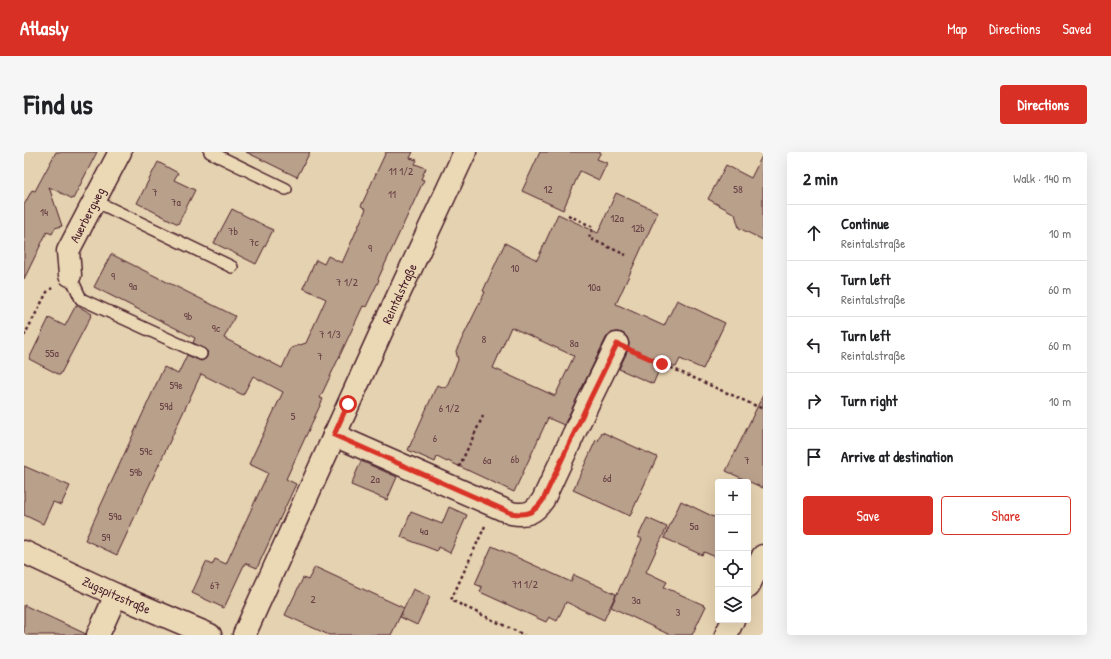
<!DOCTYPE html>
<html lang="en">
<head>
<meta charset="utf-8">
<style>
  :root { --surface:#fff; --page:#f6f6f6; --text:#202124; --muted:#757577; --line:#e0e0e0; --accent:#d93025 }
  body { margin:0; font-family:"Patrick Hand",sans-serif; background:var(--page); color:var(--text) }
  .controls { position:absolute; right:12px; bottom:12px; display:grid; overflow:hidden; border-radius:4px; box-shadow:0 4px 16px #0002 }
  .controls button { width:36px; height:36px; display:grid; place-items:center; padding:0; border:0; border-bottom:1px solid var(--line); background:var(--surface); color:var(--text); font:20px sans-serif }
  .stop { position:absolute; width:12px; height:12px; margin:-9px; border:3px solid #d93025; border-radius:50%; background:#fff }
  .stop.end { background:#d93025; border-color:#fff; box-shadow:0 1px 4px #0008 }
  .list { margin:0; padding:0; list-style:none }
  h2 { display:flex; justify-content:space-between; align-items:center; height:52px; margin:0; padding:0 16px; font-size:17px }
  h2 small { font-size:13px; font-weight:400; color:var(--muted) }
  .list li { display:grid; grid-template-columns:26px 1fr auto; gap:12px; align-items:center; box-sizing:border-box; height:56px; padding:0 16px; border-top:1px solid var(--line) }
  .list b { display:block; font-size:15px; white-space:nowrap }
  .list p { margin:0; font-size:13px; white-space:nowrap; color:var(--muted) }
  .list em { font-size:13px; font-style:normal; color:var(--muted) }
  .actions { display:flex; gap:8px; padding:12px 16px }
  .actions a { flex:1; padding:9px 0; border:1px solid var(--accent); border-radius:4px; text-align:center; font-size:14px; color:var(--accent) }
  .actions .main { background:var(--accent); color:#fff }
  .icon { flex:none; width:22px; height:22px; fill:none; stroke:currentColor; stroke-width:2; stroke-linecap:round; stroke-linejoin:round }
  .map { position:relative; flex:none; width:739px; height:483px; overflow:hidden; border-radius:4px }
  header { display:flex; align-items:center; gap:24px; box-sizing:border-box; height:56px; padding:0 20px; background:var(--accent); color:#fff }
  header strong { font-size:19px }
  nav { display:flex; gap:22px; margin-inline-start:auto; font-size:14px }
  .intro { display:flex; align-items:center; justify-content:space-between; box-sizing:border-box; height:96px; padding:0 24px }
  h1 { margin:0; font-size:28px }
  .button { padding:10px 18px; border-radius:4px; background:var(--accent); color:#fff; font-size:14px; font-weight:700 }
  main { display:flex; gap:24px; padding:0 24px }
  aside { flex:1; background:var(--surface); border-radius:4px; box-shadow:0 4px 16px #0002 }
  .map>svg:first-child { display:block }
  .building { fill:#b9a08b; stroke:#4a1f2b; fill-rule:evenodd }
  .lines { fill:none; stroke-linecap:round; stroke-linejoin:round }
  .service-casing { stroke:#4a1f2b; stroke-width:14 }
  .minor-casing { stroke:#4a1f2b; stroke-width:25 }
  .tertiary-casing { stroke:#4a1f2b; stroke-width:25 }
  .path { stroke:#4a1f2b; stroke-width:2.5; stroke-dasharray:3 3; stroke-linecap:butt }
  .service { stroke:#ebd9b6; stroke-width:11 }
  .minor { stroke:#ebd9b6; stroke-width:22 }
  .tertiary { stroke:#ebd9b6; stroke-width:22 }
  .route { stroke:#d93025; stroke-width:5 }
  .labels { text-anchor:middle; stroke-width:3.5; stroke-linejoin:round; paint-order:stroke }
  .number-label { font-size:11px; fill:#663f43 }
  .street-label { font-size:13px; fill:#4a1f2b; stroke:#ebd9b6 }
</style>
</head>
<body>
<header>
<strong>Atlasly</strong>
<nav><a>Map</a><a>Directions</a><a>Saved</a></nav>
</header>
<div class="intro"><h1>Find us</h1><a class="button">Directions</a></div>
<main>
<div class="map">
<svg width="739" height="483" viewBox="0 0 739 483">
  <rect width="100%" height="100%" fill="#e5d2b0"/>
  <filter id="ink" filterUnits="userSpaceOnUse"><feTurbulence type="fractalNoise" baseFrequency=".025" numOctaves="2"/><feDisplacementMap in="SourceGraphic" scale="8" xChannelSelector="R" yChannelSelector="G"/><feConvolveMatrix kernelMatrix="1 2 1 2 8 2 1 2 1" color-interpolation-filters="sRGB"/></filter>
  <g filter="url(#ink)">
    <!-- building -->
    <g class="building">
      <polygon points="32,0 73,0 49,47 25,35 38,74 31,76 28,82 23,80 0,127 0,53 8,38 11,39"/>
      <polygon points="222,0 286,0 273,25"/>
      <polygon points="362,0 389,0 386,6 393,8 391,12 402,16 397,27 400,28 354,127 355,128 342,155 339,154 296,246 299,247 262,327 272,332 233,416 221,411 200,456 168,441 182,410 188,413 191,407 202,412 244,321 225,312 259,240 229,224 219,243 177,222 93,403 61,388 140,215 154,222 163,203 177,209 181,207 184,202 183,198 180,196 169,191 171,186 70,135 87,102 211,164 200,186 258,216 267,196 282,191 302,147 279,136 292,108 300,112 304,104 318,111 342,57 337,54"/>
      <polygon points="516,0 577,0 573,7 583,11 575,28 556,19 539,58 498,39"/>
      <polygon points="739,2 739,88 715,76 711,62 684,47 702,13 727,26"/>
      <polygon points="134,10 154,21 150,28 171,38 154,72 113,51"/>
      <path d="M592,41L634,60L592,152L640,174L653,148L701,171L679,217L656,207L652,215L639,209L629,232L595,217L604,198L605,191L603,185L598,181L593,180L586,181L582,186L540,273L524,266L490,340L424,309L423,310L413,305L411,310L384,298L413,233L422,236L434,208L432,199L461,140L459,139L481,91L513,108L534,62L574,81ZM487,175L550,204L531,244L469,216Z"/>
      <polygon points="208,57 249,78 232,112 190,91"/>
      <polygon points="52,153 68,162 36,223 5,207 25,166 41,174"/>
      <polygon points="739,243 739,336 702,319"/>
      <polygon points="578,280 633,305 606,364 549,338 572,288 574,289"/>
      <polygon points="337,309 373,325 363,348 327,333"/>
      <polygon points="0,314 46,334 37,353 29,350 19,372 0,363"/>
      <polygon points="657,349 694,367 694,406 680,400 678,403 640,386"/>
      <polygon points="425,355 443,363 426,401 414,395 413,399 377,385 387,360 418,372"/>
      <polygon points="623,366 643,375 622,420 643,430 640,435 682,454 668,483 646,483 587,455 618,387 614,385"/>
      <polygon points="468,394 547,430 550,423 592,442 580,468 542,450 533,469 525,465 522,470 456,440 458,435 451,432"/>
      <polygon points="291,415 380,456 367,483 305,483 261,463 279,426 284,428"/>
      <polygon points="389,437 406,445 393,473 376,465"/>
      <polygon points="0,453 62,482 62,483 0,483"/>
    </g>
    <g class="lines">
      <defs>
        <g id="service">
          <polyline points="186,0 262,37"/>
          <polyline points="71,49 208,115"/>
          <polyline points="46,123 57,147 177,202"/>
        </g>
        <g id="minor">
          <path id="s1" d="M46,123L44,99L96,0"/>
          <path d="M310,283L487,361C503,364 510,361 519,348L566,247L593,192"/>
          <polyline points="724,435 739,404"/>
          <polyline points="74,483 92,443"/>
          <path id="s2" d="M220,483L359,176L441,0"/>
          <polyline points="702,483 709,468"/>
        </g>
        <g id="tertiary">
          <path id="s3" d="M0,400L92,443L186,483"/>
        </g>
      </defs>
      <!-- service casing -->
      <use href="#service" class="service-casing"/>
      <!-- minor casing -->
      <use href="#minor" class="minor-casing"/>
      <!-- tertiary casing -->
      <use href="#tertiary" class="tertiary-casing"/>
      <!-- path -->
      <g class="path">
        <polyline points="738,0 739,1"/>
        <polyline points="544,63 569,75 565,86 602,103"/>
        <polyline points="0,184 23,140 28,136"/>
        <polyline points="614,201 739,257"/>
        <polyline points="435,315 459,264"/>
        <polyline points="461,374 427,448 500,483"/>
      </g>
      <!-- service -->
      <use href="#service" class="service"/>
      <!-- minor -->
      <use href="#minor" class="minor"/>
      <!-- tertiary -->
      <use href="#tertiary" class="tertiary"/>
    </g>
  </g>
  <g class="lines" filter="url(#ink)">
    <!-- route -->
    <path class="route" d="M324,252L310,283L487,361C503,364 510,361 519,348L566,247L593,192L638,212"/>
  </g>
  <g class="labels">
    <!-- number labels -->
    <g class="number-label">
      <text x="377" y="23">11 1/2</text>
      <text x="524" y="41">12</text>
      <text x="714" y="41">58</text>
      <text x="131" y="44">7</text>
      <text x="368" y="46">11</text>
      <text x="152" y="54">7a</text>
      <text x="20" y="64">14</text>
      <text x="593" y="70">12a</text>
      <text x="614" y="80">12b</text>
      <text x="209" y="83">7b</text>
      <text x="230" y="94">7c</text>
      <text x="346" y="100">9</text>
      <text x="491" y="120">10</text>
      <text x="89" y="128">9</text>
      <text x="323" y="134">7 1/2</text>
      <text x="109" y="138">9a</text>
      <text x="570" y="139">10a</text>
      <text x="164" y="168">9b</text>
      <text x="192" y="180">9c</text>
      <text x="306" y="186">7 1/3</text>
      <text x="460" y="191">8</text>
      <text x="550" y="195">8a</text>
      <text x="28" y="205">55a</text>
      <text x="296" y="208">7</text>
      <text x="152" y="237">59e</text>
      <text x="142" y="258">59d</text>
      <text x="425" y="260">6 1/2</text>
      <text x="269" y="268">5</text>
      <text x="411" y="290">6</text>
      <text x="122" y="303">59c</text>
      <text x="491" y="311">6b</text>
      <text x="463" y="312">6a</text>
      <text x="723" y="312">7</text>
      <text x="112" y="324">59b</text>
      <text x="583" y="330">6d</text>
      <text x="351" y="331">2a</text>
      <text x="91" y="368">59a</text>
      <text x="670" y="378">5a</text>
      <text x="400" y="383">4a</text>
      <text x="82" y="389">59</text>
      <text x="501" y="436">71 1/2</text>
      <text x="191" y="437">67</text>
      <text x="289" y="451">2</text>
      <text x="612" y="452">3a</text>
      <text x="654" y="464">3</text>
    </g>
    <!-- street labels -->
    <g class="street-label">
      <text dy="5" stroke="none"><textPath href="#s1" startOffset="65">Auerbergweg</textPath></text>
      <text dy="5" stroke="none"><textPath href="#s2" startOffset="375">Reintalstraße</textPath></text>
      <text dy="5" stroke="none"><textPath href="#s3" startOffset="102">Zugspitzstraße</textPath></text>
    </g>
  </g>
</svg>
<div class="controls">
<button>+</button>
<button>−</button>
<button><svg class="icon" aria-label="locate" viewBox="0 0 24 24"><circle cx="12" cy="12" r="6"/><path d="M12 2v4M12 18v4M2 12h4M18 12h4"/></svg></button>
<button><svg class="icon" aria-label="layers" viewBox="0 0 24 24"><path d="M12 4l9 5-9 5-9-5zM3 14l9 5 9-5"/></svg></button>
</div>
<div class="stop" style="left:324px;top:252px"></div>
<div class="stop end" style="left:638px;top:212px"></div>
</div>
<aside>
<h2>2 min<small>Walk · 140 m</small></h2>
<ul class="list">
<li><svg class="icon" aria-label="ahead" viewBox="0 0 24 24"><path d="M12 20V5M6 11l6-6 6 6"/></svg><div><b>Continue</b><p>Reintalstraße</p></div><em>10 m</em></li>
<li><svg class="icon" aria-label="left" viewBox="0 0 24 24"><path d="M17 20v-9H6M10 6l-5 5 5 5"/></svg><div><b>Turn left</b><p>Reintalstraße</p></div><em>60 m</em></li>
<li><svg class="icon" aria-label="left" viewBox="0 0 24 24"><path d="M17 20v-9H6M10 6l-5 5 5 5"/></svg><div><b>Turn left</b><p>Reintalstraße</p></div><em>60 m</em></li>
<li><svg class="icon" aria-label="right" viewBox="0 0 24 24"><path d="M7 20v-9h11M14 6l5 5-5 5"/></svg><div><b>Turn right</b></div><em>10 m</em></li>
<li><svg class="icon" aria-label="arrive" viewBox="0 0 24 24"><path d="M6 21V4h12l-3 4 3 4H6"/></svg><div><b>Arrive at destination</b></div></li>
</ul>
<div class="actions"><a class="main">Save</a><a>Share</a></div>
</aside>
</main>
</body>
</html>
